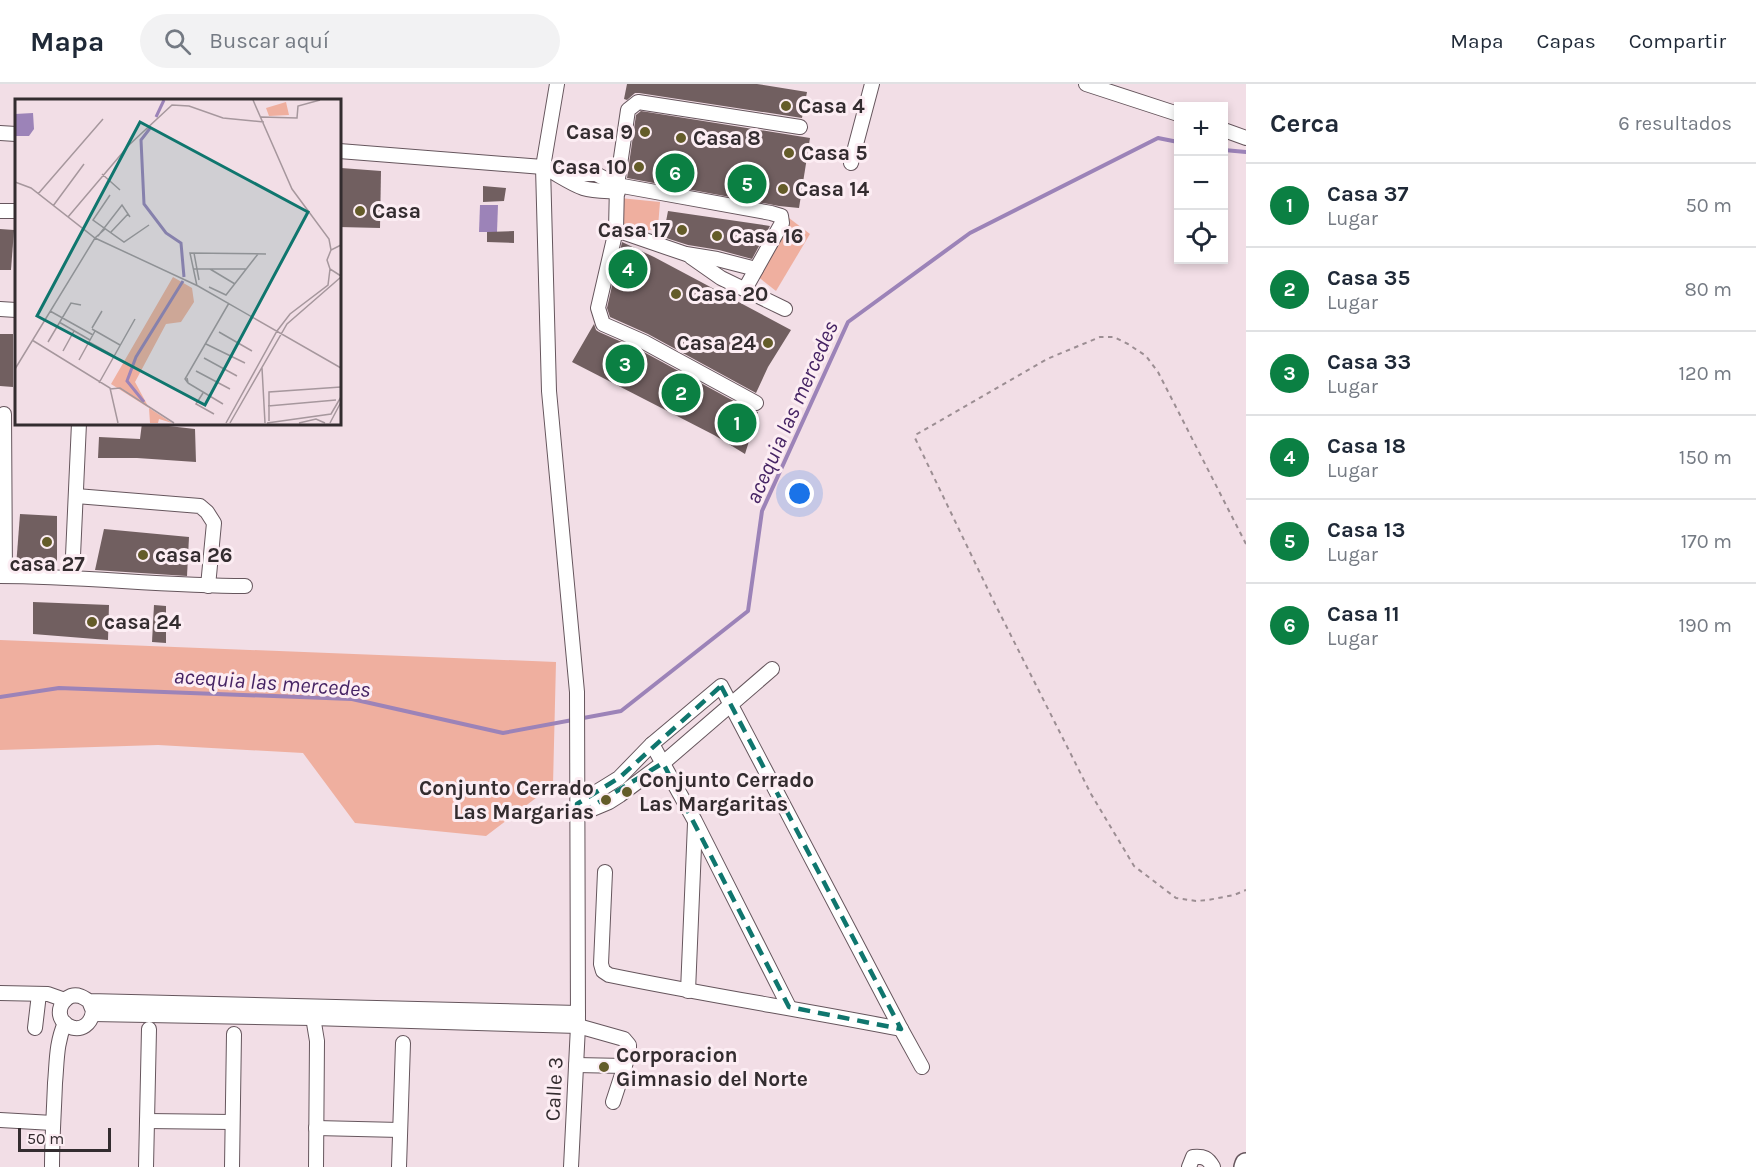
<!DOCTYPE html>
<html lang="es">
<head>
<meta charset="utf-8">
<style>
  :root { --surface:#fff; --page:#f2f2f3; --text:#1f2937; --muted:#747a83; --line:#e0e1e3; --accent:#0b8043 }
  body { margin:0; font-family:Karla,sans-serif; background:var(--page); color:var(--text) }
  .controls { position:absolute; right:18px; top:18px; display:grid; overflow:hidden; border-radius:0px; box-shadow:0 3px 9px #0003 }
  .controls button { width:54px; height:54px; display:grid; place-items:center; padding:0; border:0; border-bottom:2px solid var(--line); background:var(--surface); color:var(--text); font:30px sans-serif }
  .scale { position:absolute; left:18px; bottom:15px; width:93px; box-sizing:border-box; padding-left:6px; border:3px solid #332c2f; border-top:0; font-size:16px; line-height:21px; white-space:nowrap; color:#332c2f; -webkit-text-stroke:4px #fcedf3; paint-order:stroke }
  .you { position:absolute; left:800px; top:410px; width:21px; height:21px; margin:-15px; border:4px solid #fff; border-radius:50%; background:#1a73e8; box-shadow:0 0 0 9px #1a73e833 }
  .badge { display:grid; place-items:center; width:39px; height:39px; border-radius:50%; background:var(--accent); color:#fff; font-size:20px; font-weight:700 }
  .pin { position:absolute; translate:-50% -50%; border:3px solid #fff; box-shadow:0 2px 6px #0006 }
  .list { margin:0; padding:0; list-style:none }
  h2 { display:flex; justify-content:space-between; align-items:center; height:78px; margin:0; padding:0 24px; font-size:26px }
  h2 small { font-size:20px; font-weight:400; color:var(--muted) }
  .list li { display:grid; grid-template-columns:39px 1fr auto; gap:18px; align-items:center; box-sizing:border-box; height:84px; padding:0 24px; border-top:2px solid var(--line) }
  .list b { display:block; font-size:22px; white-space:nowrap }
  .list p { margin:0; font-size:20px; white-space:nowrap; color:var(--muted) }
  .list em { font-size:20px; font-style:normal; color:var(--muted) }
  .icon { flex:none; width:33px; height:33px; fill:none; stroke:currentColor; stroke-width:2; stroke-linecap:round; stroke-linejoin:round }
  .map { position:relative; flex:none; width:1246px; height:1083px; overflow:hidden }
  header { display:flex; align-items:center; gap:36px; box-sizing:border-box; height:84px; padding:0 30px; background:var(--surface); border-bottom:2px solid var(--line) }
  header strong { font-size:28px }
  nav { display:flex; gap:33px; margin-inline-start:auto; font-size:21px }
  .search { width:420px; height:54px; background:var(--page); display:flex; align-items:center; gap:15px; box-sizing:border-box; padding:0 21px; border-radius:33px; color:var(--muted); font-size:22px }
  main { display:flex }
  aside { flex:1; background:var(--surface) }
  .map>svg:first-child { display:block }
  .green { fill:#efaf9f }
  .water { fill:#9c83b8 }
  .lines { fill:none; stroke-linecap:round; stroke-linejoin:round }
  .stream { stroke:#9c83b8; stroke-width:4 }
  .building { fill:#715f60 }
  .minor-casing { stroke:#66565d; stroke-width:16 }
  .highway-casing { stroke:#66565d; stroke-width:24 }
  .path { stroke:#9c8e93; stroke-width:2; stroke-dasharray:4.5 4.5; stroke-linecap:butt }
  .minor { stroke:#fff; stroke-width:14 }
  .highway { stroke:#fff; stroke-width:21 }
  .marked { fill:none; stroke:#0f766e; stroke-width:4.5; stroke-dasharray:12 8; stroke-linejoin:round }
  .poi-dot { fill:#645c29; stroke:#fcedf3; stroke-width:2 }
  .labels { text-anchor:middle; stroke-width:6; stroke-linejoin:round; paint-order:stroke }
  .poi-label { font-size:21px; font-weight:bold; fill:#332c2f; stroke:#fcedf3; text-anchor:start }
  .street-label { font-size:21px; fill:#332c2f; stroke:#fcedf3 }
  .water-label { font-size:22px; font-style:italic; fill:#462464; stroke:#fcedf3 }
  .inset-river { fill:none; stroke:#9c83b8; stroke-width:3 }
  .inset-road { fill:none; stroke:#a6979d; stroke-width:1.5 }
  .view { fill:#0f766e; fill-opacity:0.15; stroke:#0f766e; stroke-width:3 }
  .inset-edge { fill:none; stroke:#332c2f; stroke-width:3 }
</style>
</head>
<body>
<header>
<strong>Mapa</strong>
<div class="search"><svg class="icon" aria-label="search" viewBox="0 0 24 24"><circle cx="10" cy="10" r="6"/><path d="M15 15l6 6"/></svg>Buscar aquí</div>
<nav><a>Mapa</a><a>Capas</a><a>Compartir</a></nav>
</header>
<main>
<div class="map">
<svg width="1246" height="1083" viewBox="0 0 1246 1083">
  <rect width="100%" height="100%" fill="#f2dee6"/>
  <!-- green -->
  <g class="green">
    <polygon points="620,114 660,118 658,143 636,151 631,142 621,145"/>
    <polygon points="789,134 810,150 776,207 752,188"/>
    <polygon points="0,556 556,578 553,701 486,752 355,739 303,669 158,661 0,666"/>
  </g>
  <!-- water -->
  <polygon class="water" points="480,121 498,121 497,148 479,148"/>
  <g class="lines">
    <!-- stream -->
    <g class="stream">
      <polyline points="1224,66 1246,68"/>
      <polyline points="0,613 59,604 352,615 503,649 621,627 748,527 762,427 848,238 970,149 1158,54 1178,58"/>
    </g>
  </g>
  <!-- building -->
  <g class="building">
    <polygon points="627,0 757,0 807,8 802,34 639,9 635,9 627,16 624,15"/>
    <polygon points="641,27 810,54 799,124 779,122 627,94 636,31"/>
    <polygon points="341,84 381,87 380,144 339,143 339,111"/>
    <polygon points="483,102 506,104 504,117 483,118"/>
    <polygon points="668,127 770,142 752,175 719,166 688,161 663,153"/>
    <polygon points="0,145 14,146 11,186 0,186"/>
    <polygon points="514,147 514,159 487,158 487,148"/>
    <polygon points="622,158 654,173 791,246 768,283 756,309 648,250 610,233 607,224"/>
    <polygon points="594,240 596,246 599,248 640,266 752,327 758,328 745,370 714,351 572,278"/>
    <polygon points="0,250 13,250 13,303 0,302"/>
    <polygon points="142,339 195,345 196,378 137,374 98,374 99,353 140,355"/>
    <polygon points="20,430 57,432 57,484 16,483"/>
    <polygon points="104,445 189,453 187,492 95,486"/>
    <polygon points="33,518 109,521 108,556 33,550"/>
    <polygon points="154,521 166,522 166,559 152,558"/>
  </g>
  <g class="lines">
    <defs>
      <g id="minor">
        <polyline points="557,0 543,83 549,307 577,608 578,942 571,1083"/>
        <polyline points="1086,0 1178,30"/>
        <polyline points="1224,46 1246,54"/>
        <polyline points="0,49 16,50"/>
        <path d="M339,67L543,83C556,89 569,99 583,104C594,107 606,107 618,108"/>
        <polyline points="851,79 872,0"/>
        <polyline points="559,90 596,90 617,101 771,129 781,132 782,139 745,205"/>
        <polyline points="0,127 16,127"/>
        <polyline points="616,146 686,170 717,175 756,185"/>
        <polyline points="691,173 721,194 785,225"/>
        <polyline points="0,225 16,226"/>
        <polyline points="756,319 644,258 603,240 598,224 616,146 617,101 628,26 638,18 800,43"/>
        <polyline points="4,330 5,492"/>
        <polyline points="76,412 200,422 207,428 214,439 208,502"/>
        <path d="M0,492C82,492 163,502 245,502"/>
        <polyline points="72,494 79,339"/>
        <polyline points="652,660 695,737 789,923"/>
        <polyline points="577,720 619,694 652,660 721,602 901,945 922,983"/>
        <polyline points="578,731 609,718 620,711 663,679 772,585"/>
        <path d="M605,788L601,880L603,887L609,891C706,911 804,926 901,945"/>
        <polyline points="688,907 695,739"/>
        <polyline points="0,909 48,910 65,916"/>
        <path d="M89,917L93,927C89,956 53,944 61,922C63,918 66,914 71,912C78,910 83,913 89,917L578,929"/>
        <polyline points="312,927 317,957 316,1083"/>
        <polyline points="93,930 312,934 578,942 624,955 629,961 629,969 613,1018"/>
        <polyline points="35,944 39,910"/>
        <polyline points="576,981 625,982"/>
        <polyline points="0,1036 53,1039"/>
        <polyline points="147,1037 232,1038"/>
        <polyline points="316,1044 400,1046"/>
        <path d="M52,1083C52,1055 54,1027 55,999C57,978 56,959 65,939"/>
        <polyline points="146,1083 149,945"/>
        <polyline points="232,1083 234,950"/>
        <polyline points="399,1083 403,959"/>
        <path d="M1189,1083L1193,1073C1204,1072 1208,1074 1213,1083"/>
      </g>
      <polyline id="highway" points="1245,1083 1246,1080"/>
    </defs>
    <!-- minor casing -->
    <use href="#minor" class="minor-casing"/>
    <!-- highway casing -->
    <use href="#highway" class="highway-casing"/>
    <!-- path -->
    <polyline class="path" points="1246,460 1158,288 1146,272 1128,260 1114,253 1100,253 1047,275 917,350 915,354 992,514 1091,710 1134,782 1176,814 1196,817 1208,816 1234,811 1246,806"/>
    <!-- minor -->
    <use href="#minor" class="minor"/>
    <!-- highway -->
    <use href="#highway" class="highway"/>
  </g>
  <!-- marked area -->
  <path class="marked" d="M721,602L901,945L789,923L663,679L578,731L577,720L619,694Z"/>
  <!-- markers -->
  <g class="poi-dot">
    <circle cx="786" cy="22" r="6"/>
    <circle cx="645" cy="48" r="6"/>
    <circle cx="681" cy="54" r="6"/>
    <circle cx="789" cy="69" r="6"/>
    <circle cx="639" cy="83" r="6"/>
    <circle cx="783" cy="105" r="6"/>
    <circle cx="360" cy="127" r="6"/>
    <circle cx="682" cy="146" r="6"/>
    <circle cx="717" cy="152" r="6"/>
    <circle cx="676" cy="210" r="6"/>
    <circle cx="768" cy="259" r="6"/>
    <circle cx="47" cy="458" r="6"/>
    <circle cx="143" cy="471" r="6"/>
    <circle cx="92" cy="538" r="6"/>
    <circle cx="627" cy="708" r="6"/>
    <circle cx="606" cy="716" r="6"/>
    <circle cx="604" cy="983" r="6"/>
  </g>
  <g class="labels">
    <!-- poi labels -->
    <g class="poi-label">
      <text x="798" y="29">Casa 4</text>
      <text x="633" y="55" text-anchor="end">Casa 9</text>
      <text x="693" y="61">Casa 8</text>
      <text x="801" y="76">Casa 5</text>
      <text x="627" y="90" text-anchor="end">Casa 10</text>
      <text x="795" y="112">Casa 14</text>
      <text x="372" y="134">Casa</text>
      <text x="670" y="153" text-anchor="end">Casa 17</text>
      <text x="729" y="159">Casa 16</text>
      <text x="688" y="217">Casa 20</text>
      <text x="756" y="266" text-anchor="end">Casa 24</text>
      <text x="155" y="478">casa 26</text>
      <text x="47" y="487" text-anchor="middle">casa 27</text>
      <text x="104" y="545">casa 24</text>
      <text x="639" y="703">Conjunto Cerrado<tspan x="639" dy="24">Las Margaritas</tspan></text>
      <text x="594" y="711" text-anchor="end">Conjunto Cerrado<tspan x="594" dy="24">Las Margarias</tspan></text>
      <text x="616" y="978">Corporacion<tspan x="616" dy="24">Gimnasio del Norte</tspan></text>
    </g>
    <!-- street labels -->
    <g class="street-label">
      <text transform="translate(554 1005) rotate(-87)" y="7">Calle 3</text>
    </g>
    <!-- water labels -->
    <g class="water-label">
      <text transform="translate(791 328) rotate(-66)" y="8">acequia las mercedes</text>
      <text transform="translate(272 598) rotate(4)" y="8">acequia las mercedes</text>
    </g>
  </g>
  <!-- overview -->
  <g transform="translate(15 15)">
    <rect width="326" height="326" fill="#f2dee6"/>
    <path d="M271,3L274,16L254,17L251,9ZM158,178L177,189L179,203L166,223L151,225L120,283L134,309L157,324L144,320L143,324H135L134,309L96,285Z" fill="#efaf9f"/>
    <path d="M18,14L19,30L14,37H0V15Z" fill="#9c83b8"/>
    <path class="inset-river" d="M141,18L149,1M136,28L126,41L129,105L151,134L166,144L169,178M129,303L112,282L121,258L168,182"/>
    <path class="inset-road" d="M238,1L277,90L314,140L316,151M246,18L282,19L283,7L305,1M87,75L105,91M0,83L16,89L80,139L183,187L326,269M23,95L88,20M95,96L78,121L109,143L134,126M38,107L69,65M53,118L114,46L157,6L174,7L208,19L249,23M96,133L113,115M83,137L107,106L115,118M326,146L316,151L312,161L315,170L326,177M179,154L184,181M178,170H231M195,170L220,185M182,187L175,154L251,155M194,188L211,196L243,155M35,212L78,236M44,223L75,241M77,229L87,212M77,230L105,246M204,233L237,252M17,241L95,289L103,324M33,243L56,204L66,206M74,243L99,257M191,245L230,264M48,252L59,232M189,259L222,277M64,261L80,232M247,269L250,324M0,270L80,139L90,130M181,272L215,290M172,279L173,284L170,280L214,204M84,284L120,220M173,284L208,305M95,290L105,289L159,324M188,294L181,305L199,315M253,307L321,301M254,322V293L326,288M211,324L262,232L275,215L313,186L315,170M215,324L272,225L326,178M252,324L316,315L326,298M284,324L301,320L310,324M315,324L326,303"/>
    <path class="view" d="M125,23L293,113L190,306L22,217Z"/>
    <rect width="326" height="326" class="inset-edge"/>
  </g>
</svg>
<div class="controls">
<button>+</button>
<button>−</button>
<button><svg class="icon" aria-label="locate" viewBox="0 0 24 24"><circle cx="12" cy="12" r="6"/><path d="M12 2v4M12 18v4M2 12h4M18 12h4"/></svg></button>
</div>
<div class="scale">50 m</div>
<div class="you"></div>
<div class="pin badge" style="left:737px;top:339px">1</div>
<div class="pin badge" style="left:681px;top:309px">2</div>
<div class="pin badge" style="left:625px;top:280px">3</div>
<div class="pin badge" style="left:628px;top:185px">4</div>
<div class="pin badge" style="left:747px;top:100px">5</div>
<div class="pin badge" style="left:675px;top:89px">6</div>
</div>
<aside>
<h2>Cerca<small>6 resultados</small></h2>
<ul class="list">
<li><span class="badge">1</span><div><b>Casa 37</b><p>Lugar</p></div><em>50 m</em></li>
<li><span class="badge">2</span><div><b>Casa 35</b><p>Lugar</p></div><em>80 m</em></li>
<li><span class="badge">3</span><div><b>Casa 33</b><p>Lugar</p></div><em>120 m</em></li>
<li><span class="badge">4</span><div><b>Casa 18</b><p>Lugar</p></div><em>150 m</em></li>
<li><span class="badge">5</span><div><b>Casa 13</b><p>Lugar</p></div><em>170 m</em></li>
<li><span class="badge">6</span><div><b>Casa 11</b><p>Lugar</p></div><em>190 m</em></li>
</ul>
</aside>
</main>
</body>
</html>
